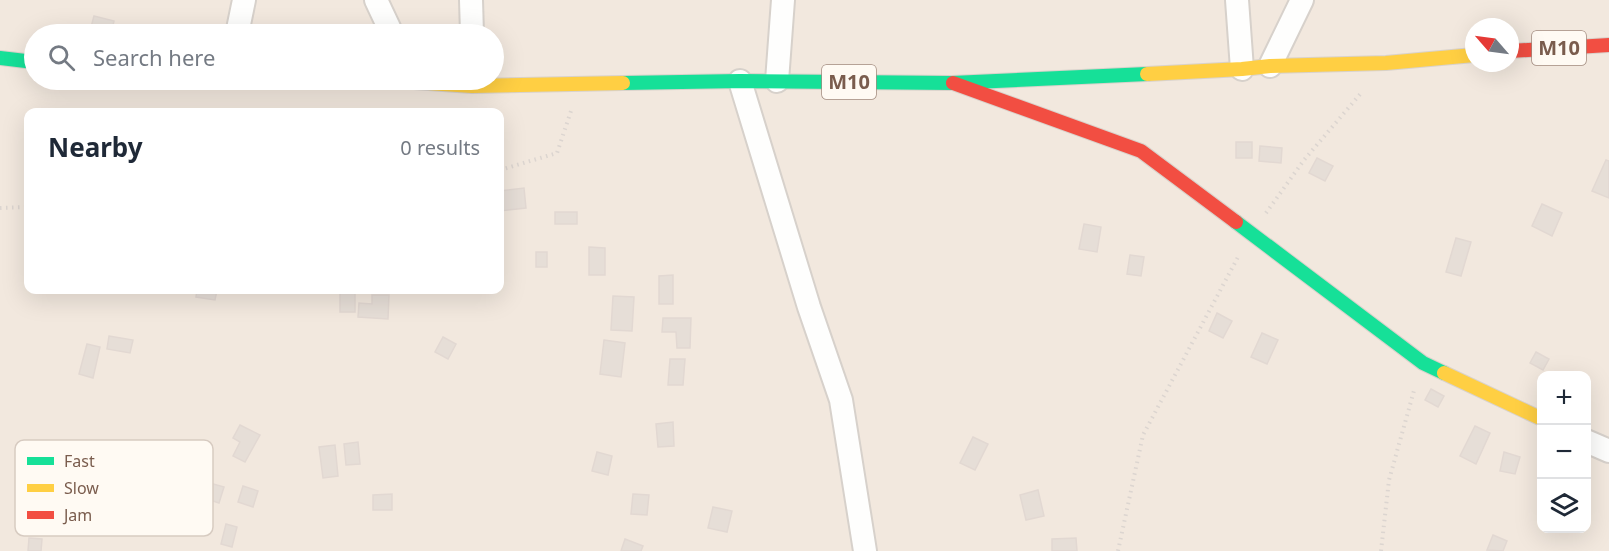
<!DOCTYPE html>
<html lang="en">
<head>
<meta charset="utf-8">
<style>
  :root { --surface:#fff; --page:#f2f2f3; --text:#1f2937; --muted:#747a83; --line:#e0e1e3 }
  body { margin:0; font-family:"Noto Sans",sans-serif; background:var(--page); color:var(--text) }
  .controls { position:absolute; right:18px; bottom:18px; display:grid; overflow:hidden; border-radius:12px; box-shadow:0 6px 24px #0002 }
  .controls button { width:54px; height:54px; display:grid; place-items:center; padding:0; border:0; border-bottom:2px solid var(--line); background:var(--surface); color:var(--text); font:30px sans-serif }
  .compass { position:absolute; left:1465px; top:18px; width:54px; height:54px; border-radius:50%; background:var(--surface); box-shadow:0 6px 24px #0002; rotate:298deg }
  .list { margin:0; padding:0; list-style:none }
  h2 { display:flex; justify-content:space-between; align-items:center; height:78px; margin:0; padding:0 24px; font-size:26px }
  h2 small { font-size:20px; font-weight:400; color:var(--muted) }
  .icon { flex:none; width:33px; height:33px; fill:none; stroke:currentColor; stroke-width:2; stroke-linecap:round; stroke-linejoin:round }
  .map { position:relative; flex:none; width:1609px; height:551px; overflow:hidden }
  .search { position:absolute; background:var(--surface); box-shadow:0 6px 24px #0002; left:24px; top:24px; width:480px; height:66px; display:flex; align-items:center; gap:15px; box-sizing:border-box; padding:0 21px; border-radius:33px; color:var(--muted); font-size:22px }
  .panel { position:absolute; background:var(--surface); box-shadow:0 6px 24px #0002; left:24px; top:108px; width:480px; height:186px; border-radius:12px }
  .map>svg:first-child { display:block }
  .residential { fill:#f2e8de; fill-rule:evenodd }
  .building { fill:#e6ded7; stroke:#e2d8d2; stroke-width:1.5 }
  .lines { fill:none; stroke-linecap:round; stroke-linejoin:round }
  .street-casing { stroke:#d7d1cb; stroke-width:26 }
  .fast-casing { stroke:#d9d2cb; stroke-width:16 }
  .slow-casing { stroke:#d9d2cb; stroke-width:16 }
  .jam-casing { stroke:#d9d2cb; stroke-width:16 }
  .path { stroke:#dcd5d0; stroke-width:4; stroke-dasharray:1.5 4.5; stroke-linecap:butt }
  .street { stroke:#fefefd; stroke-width:22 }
  .fast { stroke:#16e098; stroke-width:14 }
  .slow { stroke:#ffcf43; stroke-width:14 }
  .jam { stroke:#f24e42; stroke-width:14 }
  .labels { text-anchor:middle; stroke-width:5; stroke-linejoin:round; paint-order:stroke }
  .shield { fill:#fffaf3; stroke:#a28b7f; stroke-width:1.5 }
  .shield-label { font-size:20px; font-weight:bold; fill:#7a5c4d }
  .key { fill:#fffaf3; stroke:#d7cbc1; stroke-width:1.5 }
  .key-label { font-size:16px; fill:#7a5c4d }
</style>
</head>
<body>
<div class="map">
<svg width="1609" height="551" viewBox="0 0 1609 551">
  <rect width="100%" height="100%" fill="#f9f5f0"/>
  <!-- residential -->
  <path class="residential" d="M0,0H1609V551H0ZM1474,27H1510V63H1474ZM34,34H494V80H34ZM28,112H500V290H28ZM1542,376H1586V528H1542Z"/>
  <!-- building -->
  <g class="building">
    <polygon points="94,16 114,21 111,34 90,31"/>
    <rect x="1236" y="142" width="16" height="16"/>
    <polygon points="1260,146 1282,148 1281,163 1259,161"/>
    <polygon points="1317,158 1333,166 1325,181 1309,173"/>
    <polygon points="1606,160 1609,161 1609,198 1592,191"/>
    <polygon points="524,188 526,208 500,211 500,191"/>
    <polygon points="1542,204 1562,213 1552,236 1532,226"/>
    <rect x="555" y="212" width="22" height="12"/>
    <polygon points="1084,224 1101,227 1097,252 1079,249"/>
    <polygon points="1456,238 1471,242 1461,276 1446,272"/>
    <polygon points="589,247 605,248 605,275 589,275"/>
    <rect x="536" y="252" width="11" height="15"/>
    <polygon points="1130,255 1144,257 1141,276 1127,274"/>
    <polygon points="673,275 673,304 659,304 659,276"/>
    <polygon points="197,290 217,290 215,300 196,297"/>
    <rect x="340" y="290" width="15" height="22"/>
    <polygon points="372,295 389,295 388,319 358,317 359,303 372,304"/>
    <polygon points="613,296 634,297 632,331 611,330"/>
    <polygon points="1217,313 1232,321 1223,338 1209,331"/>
    <polygon points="663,318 691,318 690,348 677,348 676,332 662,332"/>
    <polygon points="1262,333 1278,340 1267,364 1251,357"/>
    <polygon points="109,336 133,340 130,353 107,349"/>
    <polygon points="443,337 456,344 448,359 435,352"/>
    <polygon points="604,340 625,343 621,377 600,374"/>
    <polygon points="87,344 100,347 93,378 79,374"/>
    <polygon points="1536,352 1549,359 1543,370 1530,363"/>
    <polygon points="670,359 685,359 683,385 668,385"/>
    <polygon points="1431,389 1444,396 1438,407 1425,400"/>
    <polygon points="673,422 674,446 658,447 656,424"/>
    <polygon points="240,425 260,435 245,462 233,456 240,442 233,438"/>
    <polygon points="1475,426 1490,433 1476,464 1460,456"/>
    <polygon points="973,437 988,444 975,470 960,463"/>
    <polygon points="358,442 360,464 346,465 344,444"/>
    <polygon points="335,445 338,476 323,478 319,447"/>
    <polygon points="597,452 612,456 608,475 592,471"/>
    <polygon points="1504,452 1520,457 1515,474 1500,471"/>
    <polygon points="199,480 224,487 219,503 195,495"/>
    <polygon points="243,486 258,491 253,507 238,502"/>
    <polygon points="1038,490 1044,516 1026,520 1020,495"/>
    <polygon points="392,494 392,510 373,510 373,495"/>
    <polygon points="633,494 649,495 647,515 631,514"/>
    <polygon points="713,507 732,511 727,532 708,528"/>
    <polygon points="226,524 237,527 232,547 221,544"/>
    <polygon points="1493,535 1507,541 1503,551 1487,550"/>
    <polygon points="29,538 42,539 41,551 28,551"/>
    <polygon points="1076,538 1077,551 1052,551 1052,539"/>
    <polygon points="625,539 643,546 641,551 621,551"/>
  </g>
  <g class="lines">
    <defs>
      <g id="street">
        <polyline points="376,0 392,34"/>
        <polyline points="471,0 472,34"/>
        <polyline points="1237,0 1242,69"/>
        <polyline points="237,34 244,0"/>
        <polyline points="1270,66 1302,0"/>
        <polyline points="740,81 809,307 841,400 865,551"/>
        <polyline points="777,81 783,0"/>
        <polyline points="1586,441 1609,451"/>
      </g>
      <g id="fast">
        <polyline points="0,58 34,62"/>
        <polyline points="623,83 740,81 952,83 1147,74"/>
        <polyline points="1236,222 1423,363 1444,373"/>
      </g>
      <g id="slow">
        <polyline points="1147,74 1242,69 1270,66 1386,63 1474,55"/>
        <polyline points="223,80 414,82 472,86 623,83"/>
        <polyline points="1444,373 1542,419"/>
      </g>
      <g id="jam">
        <polyline points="1510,51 1609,45"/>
        <polyline points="953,83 1141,151 1236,222"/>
      </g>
    </defs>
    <!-- street casing -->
    <use href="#street" class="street-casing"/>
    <!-- fast casing -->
    <use href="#fast" class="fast-casing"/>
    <!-- slow casing -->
    <use href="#slow" class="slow-casing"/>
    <!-- jam casing -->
    <use href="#jam" class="jam-casing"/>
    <!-- path -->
    <g class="path">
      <polyline points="500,170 557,153 571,111"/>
      <polyline points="0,208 28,207"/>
      <polyline points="1266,213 1304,160 1362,92"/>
      <polyline points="1118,551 1143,435 1238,257"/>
      <polyline points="1381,551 1389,480 1415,387"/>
    </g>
    <!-- street -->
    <use href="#street" class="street"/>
    <!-- fast -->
    <use href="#fast" class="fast"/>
    <!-- slow -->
    <use href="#slow" class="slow"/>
    <!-- jam -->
    <use href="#jam" class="jam"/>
  </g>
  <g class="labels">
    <!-- shield labels -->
    <g class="shield">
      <rect x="1532" y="31" width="54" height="34" rx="4.5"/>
      <rect x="822" y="65" width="54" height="34" rx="4.5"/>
    </g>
    <g class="shield-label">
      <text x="1559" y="55">M10</text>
      <text x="849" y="89">M10</text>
    </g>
  </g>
  <!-- legend -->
  <rect x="15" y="440" width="198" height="96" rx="9" class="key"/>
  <rect x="27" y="457" width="27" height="8" fill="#16e098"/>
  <rect x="27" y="484" width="27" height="8" fill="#ffcf43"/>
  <rect x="27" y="511" width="27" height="8" fill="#f24e42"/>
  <g class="key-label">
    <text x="64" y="467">Fast</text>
    <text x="64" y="494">Slow</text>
    <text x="64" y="521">Jam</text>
  </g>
</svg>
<div class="controls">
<button>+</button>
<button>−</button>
<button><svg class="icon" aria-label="layers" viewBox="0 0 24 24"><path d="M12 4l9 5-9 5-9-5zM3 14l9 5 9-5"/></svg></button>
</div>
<svg class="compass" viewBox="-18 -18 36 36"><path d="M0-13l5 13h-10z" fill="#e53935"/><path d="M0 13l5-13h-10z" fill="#747a83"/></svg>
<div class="search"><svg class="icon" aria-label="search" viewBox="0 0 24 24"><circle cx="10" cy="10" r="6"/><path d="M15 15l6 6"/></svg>Search here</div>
<section class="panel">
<h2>Nearby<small>0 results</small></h2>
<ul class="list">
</ul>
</section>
</div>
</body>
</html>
